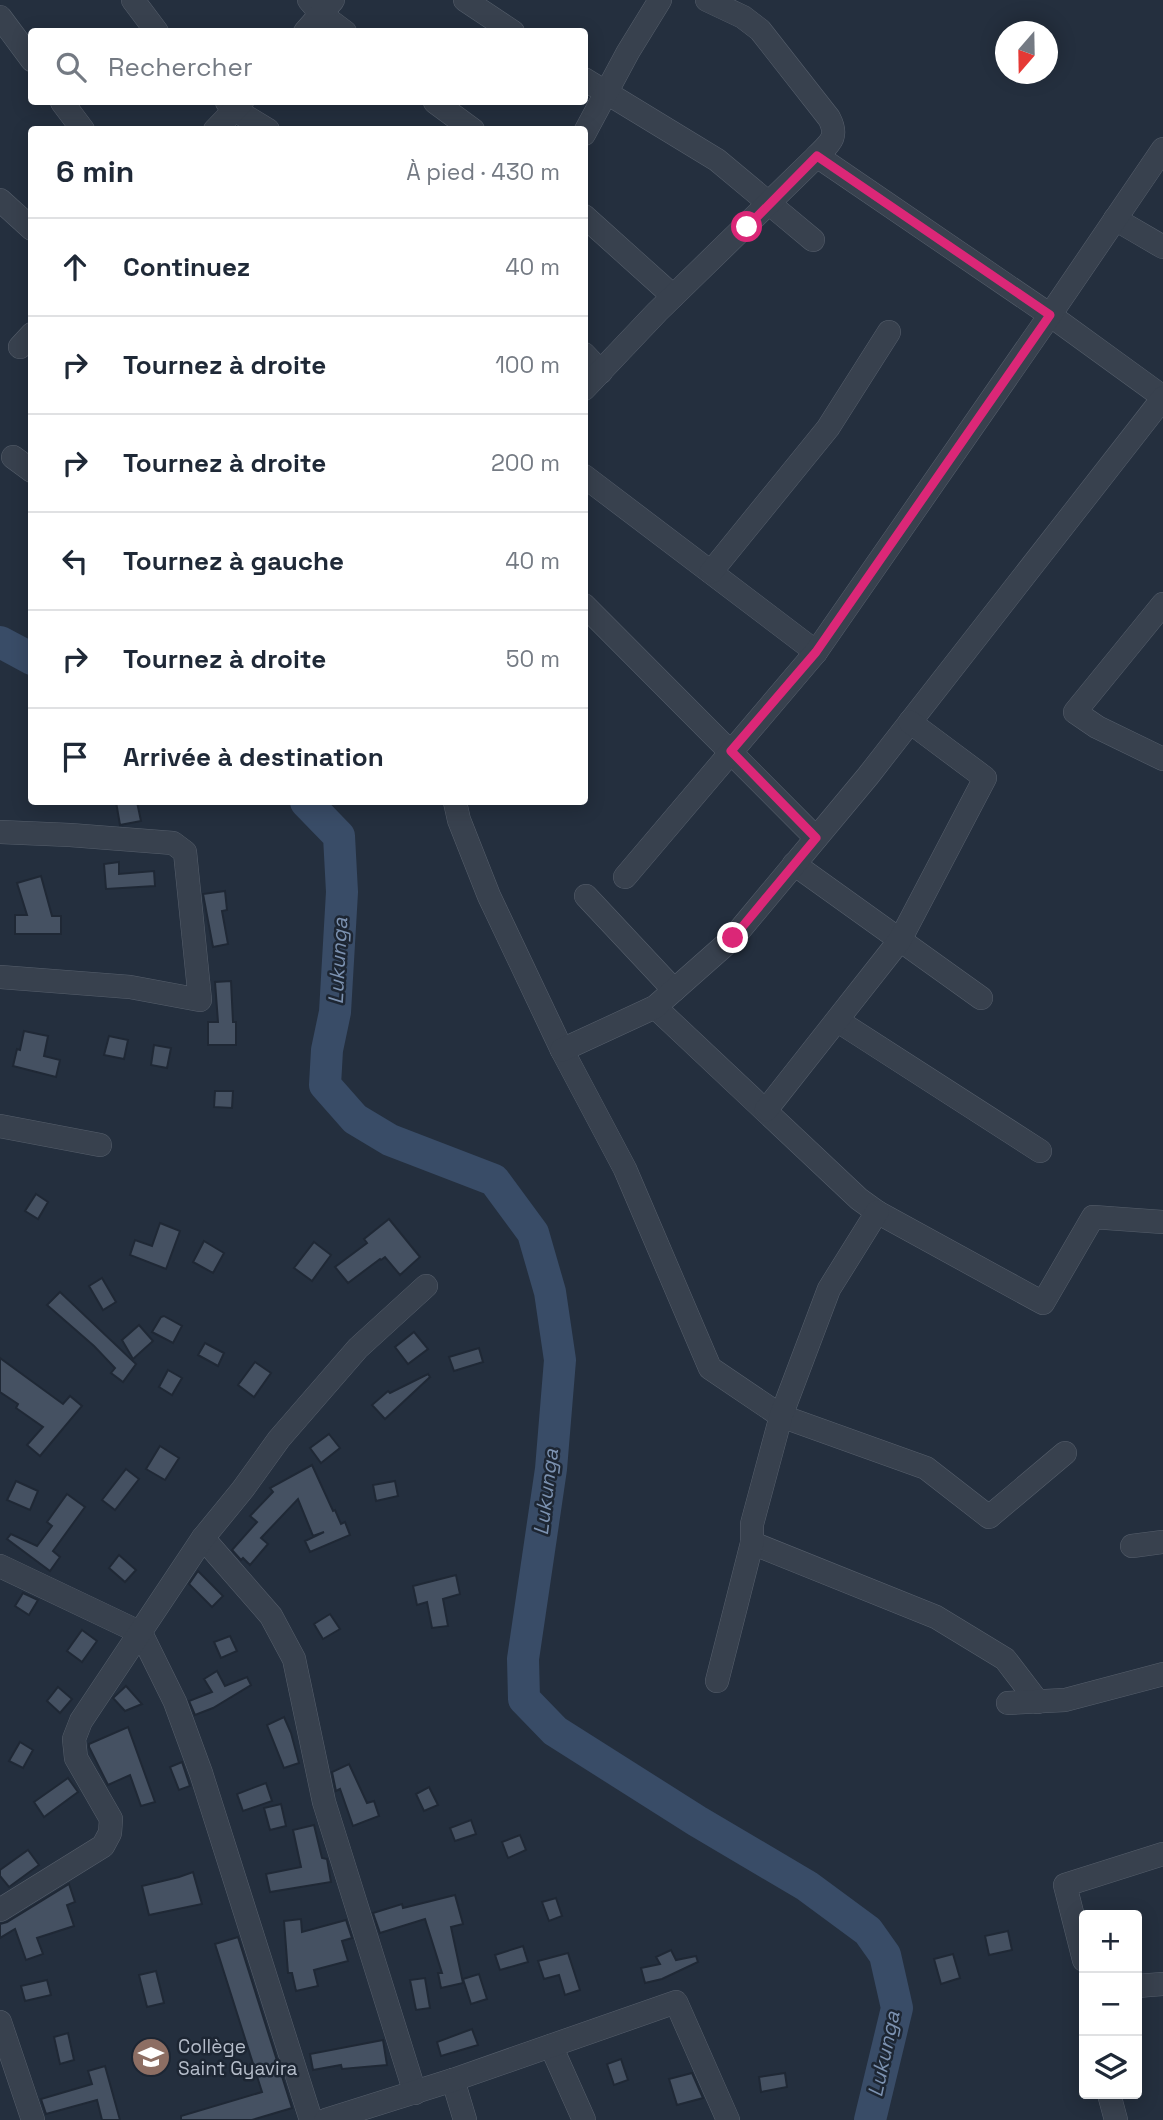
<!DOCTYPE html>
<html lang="fr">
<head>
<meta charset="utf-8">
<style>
  :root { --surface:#fff; --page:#f6f6f7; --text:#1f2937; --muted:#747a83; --line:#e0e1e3 }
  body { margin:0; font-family:"Space Grotesk",sans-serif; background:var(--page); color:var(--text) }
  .controls { position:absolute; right:21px; bottom:21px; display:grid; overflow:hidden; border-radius:7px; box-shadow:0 4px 18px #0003 }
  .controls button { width:63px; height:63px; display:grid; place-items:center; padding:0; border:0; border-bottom:2px solid var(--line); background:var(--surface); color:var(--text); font:35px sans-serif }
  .compass { position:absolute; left:995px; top:21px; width:63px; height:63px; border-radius:50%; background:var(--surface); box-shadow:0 4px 18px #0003; rotate:200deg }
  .stop { position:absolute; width:21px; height:21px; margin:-16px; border:5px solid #db2777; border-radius:50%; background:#fff }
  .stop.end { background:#db2777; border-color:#fff; box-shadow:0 2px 7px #0008 }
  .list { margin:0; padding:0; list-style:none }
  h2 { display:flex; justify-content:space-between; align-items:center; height:91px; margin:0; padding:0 28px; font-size:30px }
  h2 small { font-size:23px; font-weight:400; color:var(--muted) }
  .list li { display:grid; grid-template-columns:46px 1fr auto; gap:21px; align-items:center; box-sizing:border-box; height:98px; padding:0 28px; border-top:2px solid var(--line) }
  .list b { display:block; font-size:26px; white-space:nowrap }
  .list em { font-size:23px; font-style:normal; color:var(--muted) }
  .icon { flex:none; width:38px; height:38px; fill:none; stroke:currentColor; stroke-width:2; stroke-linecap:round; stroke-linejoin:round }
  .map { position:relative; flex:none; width:1163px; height:2120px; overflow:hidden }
  .search { position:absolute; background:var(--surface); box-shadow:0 4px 18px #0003; left:28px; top:28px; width:560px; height:77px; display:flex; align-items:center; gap:18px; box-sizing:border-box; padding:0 24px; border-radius:7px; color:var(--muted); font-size:26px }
  .panel { position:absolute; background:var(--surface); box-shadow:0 4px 18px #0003; left:28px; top:126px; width:560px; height:679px; border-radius:7px }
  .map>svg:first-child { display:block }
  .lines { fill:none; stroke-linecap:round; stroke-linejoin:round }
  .river { stroke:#394c67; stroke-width:32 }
  .building { fill:#455162; stroke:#1f2835; stroke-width:2 }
  .minor-casing { stroke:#565f6c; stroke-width:24 }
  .minor { stroke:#38414e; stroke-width:23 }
  .route { stroke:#db2777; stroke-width:9 }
  .labels { text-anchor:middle; stroke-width:5; stroke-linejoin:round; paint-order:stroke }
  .poi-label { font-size:19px; fill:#b4bcc9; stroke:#1d2633; text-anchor:start }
  .water-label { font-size:21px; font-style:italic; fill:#7c92b1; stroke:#1d2633 }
</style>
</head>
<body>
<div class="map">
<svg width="1163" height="2120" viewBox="0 0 1163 2120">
  <rect width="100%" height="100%" fill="#242f3e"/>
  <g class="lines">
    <!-- river -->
    <g class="river">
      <polyline points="0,642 32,659"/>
      <polyline points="306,802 339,836 342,892 335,1012 327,1050 325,1085 355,1119 390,1140 494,1180 533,1233 550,1292 560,1360 551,1469 523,1659 524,1699 555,1731 697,1821 807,1886 868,1931 885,1955 897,2008 870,2120"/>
    </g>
  </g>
  <!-- building -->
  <g class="building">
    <polygon points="116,802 137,802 141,821 120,825"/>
    <polygon points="119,862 119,874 154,871 155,886 106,889 104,864"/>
    <polygon points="41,876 52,916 61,916 61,934 15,934 15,915 27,915 17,883"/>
    <polygon points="225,891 227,910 222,911 228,944 213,947 203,894"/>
    <polygon points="231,981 233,1022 236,1022 236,1045 208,1045 208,1022 218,1022 215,982"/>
    <polygon points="24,1031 48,1036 44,1056 60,1060 56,1077 13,1066 17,1049 20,1050"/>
    <polygon points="109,1036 128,1040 124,1059 104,1055"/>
    <polygon points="154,1045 171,1048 167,1068 151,1065"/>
    <polygon points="215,1091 233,1091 232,1108 214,1107"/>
    <polygon points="36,1194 48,1202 38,1219 25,1211"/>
    <polygon points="389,1219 420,1257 400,1275 385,1257 381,1260 380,1259 348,1283 335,1267 367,1243 364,1239"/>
    <polygon points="160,1223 180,1231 166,1269 130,1255 135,1240 152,1246"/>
    <polygon points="204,1241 224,1253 213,1273 193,1262"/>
    <polygon points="314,1242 331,1255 312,1281 294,1268"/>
    <polygon points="102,1278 116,1302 103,1310 89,1286"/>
    <polygon points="60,1292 136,1364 123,1382 111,1373 115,1368 94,1346 47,1305"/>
    <polygon points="164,1316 182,1326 173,1343 152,1332 161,1317"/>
    <polygon points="139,1325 153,1341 133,1359 122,1340"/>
    <polygon points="414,1332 428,1349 408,1364 395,1347"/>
    <polygon points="205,1343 224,1353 218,1366 198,1355"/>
    <polygon points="479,1348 483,1362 454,1371 449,1357"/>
    <polygon points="0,1358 63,1404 70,1396 82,1406 40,1456 27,1445 43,1427 16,1408 18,1404 0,1392"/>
    <polygon points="255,1362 271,1373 254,1397 238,1385"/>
    <polygon points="168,1370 182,1378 172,1395 159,1387"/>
    <polygon points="428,1374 430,1377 385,1419 372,1405 388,1391 390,1393"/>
    <polygon points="329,1434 340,1448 321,1463 310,1448"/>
    <polygon points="160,1446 179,1458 165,1480 146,1469"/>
    <polygon points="312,1465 333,1511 335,1510 341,1524 345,1522 350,1535 310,1552 305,1541 324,1532 313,1536 298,1499 261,1538 268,1544 250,1565 243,1558 241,1560 232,1550 257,1522 250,1516 273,1492 270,1488"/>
    <polygon points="126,1469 139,1479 115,1510 102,1500"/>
    <polygon points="16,1481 38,1491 30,1510 7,1500"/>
    <polygon points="395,1481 398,1496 376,1501 373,1485"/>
    <polygon points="67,1494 85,1507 53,1551 60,1557 50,1571 7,1539 11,1534 37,1546 52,1526 47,1522"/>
    <polygon points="119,1555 136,1570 125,1582 109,1568"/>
    <polygon points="198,1571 223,1596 212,1607 189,1584"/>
    <polygon points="456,1575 460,1594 443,1599 448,1626 432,1628 427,1602 417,1605 413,1586"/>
    <polygon points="23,1593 38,1600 29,1615 15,1606"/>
    <polygon points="330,1614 340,1629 323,1639 314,1624"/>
    <polygon points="82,1630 97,1641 82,1662 67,1651"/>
    <polygon points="230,1636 237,1651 221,1658 214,1642"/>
    <polygon points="217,1671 225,1686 247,1677 251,1685 213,1708 195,1715 189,1701 212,1692 204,1679"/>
    <polygon points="126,1686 142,1704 125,1711 113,1698"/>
    <polygon points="58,1687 72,1699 60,1713 47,1701"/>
    <polygon points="284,1717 291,1733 299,1763 284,1768 267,1725"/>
    <polygon points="128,1727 155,1802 141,1806 130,1775 108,1785 89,1747 89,1744"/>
    <polygon points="20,1742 33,1750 23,1768 9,1761"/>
    <polygon points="182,1762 190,1786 179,1790 170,1767"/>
    <polygon points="349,1764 367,1803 374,1801 379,1816 353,1826 340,1789 336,1791 332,1772"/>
    <polygon points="68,1778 78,1792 44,1817 34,1802"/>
    <polygon points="266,1783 272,1801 243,1811 237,1794"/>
    <polygon points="429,1787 438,1805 424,1811 416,1794"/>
    <polygon points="281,1804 286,1826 270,1830 264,1808"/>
    <polygon points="471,1820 476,1834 455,1841 450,1828"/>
    <polygon points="314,1825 322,1858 327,1859 331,1882 270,1892 266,1874 301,1867 293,1830"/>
    <polygon points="520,1835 526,1850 508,1858 502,1842"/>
    <polygon points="28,1850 39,1865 9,1887 0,1876 0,1870"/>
    <polygon points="193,1872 202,1904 149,1915 142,1886 179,1877"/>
    <polygon points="69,1884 75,1902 67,1905 74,1926 37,1938 43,1954 26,1960 15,1929 0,1938 0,1924 7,1922"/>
    <polygon points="455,1895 463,1924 451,1927 463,1983 441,1988 438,1973 442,1973 425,1919 380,1933 373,1913 402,1904 403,1908"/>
    <polygon points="556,1898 562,1916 549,1921 542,1902"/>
    <polygon points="301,1919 302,1932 346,1920 352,1938 342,1941 348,1961 314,1970 318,1986 296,1991 292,1973 288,1973 284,1921"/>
    <polygon points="1008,1931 1012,1950 989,1955 985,1936"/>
    <polygon points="238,1937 292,2108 252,2120 181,2120 181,2116 262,2092 215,1944"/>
    <polygon points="523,1946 528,1962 500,1970 495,1955"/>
    <polygon points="671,1950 676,1960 696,1956 698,1962 662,1979 645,1983 641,1968 660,1964 656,1957"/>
    <polygon points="568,1953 580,1990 565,1995 559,1975 544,1979 538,1961"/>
    <polygon points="953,1954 960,1978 941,1984 934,1959"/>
    <polygon points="156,1971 164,2003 147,2007 139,1975"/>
    <polygon points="479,1974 487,1999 471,2004 463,1979"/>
    <polygon points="425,1978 430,2008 416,2010 410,1980"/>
    <polygon points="47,1980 51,1995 25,2001 21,1986"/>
    <polygon points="472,2029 478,2045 441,2056 437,2042"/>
    <polygon points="68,2033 74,2060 60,2064 54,2037"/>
    <polygon points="383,2040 387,2065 342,2069 341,2065 313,2070 310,2054"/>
    <polygon points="621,2059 628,2080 614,2085 607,2064"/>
    <polygon points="105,2066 120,2120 102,2120 97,2100 46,2114 41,2099 92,2084 88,2071"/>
    <polygon points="692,2073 703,2098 677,2105 669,2079"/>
    <polygon points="785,2073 787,2087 761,2092 759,2077"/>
  </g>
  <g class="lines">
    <defs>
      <g id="minor">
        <polyline points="133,0 157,32"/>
        <polyline points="309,0 321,14 345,32"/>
        <polyline points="465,0 513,32"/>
        <polyline points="0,17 32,60"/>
        <polyline points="305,32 333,0"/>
        <polyline points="584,79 717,160 813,240"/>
        <polyline points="62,102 83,130"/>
        <polyline points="227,102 235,110 268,130"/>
        <polyline points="435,102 473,130"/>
        <polyline points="215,130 242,102"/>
        <polyline points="584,134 628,52 660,0"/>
        <polyline points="817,156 1050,315 1163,397"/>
        <polyline points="0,200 32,229"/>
        <polyline points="584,216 673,296"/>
        <polyline points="1115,219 1163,247"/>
        <polyline points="20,347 32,334"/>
        <polyline points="584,354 601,372"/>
        <path d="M584,389L657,312L817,156C830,143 839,137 829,118L760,30L743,17L707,0"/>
        <polyline points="13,457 32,471"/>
        <polyline points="584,476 816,652"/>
        <polyline points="711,572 828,428 889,332"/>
        <polyline points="1163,604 1075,712 1097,727 1163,759"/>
        <polyline points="584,605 816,838"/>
        <polyline points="455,802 459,820 489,896 562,1050 625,1169 710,1368 781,1416 926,1468 989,1517 1065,1453"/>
        <polyline points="0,832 70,835 173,843 185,852 200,1000 130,987 0,977"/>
        <polyline points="794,864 981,998"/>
        <polyline points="625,877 816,652 1050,315 1163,149"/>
        <polyline points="586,896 674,990"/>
        <polyline points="655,1007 859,1199 877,1212 1043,1303 1093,1217 1163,1222"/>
        <polyline points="838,1021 1040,1151"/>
        <polyline points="562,1050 655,1007 733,938 868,776 1163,398"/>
        <polyline points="766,1110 900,940 985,778 910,722"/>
        <polyline points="0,1126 100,1145"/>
        <polyline points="203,1538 271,1616 294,1659 324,1802 415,2093"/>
        <polyline points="752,1543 936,1617 1005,1659 1038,1702"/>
        <polyline points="1132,1546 1163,1542"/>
        <polyline points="0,1566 141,1633 175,1702 201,1773 311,2120"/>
        <polyline points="717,1681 752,1543 752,1524 781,1416 829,1289 877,1212"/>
        <polyline points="1008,1703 1065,1700 1163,1674"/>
        <polyline points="0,1910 103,1846 110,1833 111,1819 76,1758 74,1739 81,1721 203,1538 243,1489 279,1439 358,1348 426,1286"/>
        <polyline points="1084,1960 1065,1885 1163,1854"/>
        <polyline points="1137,1986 1163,1984"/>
        <polyline points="0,2022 33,2120"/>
        <polyline points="551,2046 584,2120"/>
        <polyline points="453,2080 465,2120"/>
        <polyline points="1109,2094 1116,2120"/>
        <polyline points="326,2120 453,2080 676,2002 728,2120"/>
      </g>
    </defs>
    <!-- minor casing -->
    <use href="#minor" class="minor-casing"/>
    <!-- minor -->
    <use href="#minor" class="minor"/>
  </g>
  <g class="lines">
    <!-- route -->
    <polyline class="route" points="733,938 816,838 731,751 816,652 1050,315 817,156 747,227"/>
  </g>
  <!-- icons -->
  <defs>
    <symbol id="school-disc" viewBox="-11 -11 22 22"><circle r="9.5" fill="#8d6e63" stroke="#1d2633"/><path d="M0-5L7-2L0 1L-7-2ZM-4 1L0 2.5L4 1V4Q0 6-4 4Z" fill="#fff"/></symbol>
  </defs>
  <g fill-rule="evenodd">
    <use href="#school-disc" x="129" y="2035" width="44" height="44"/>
  </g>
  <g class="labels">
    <!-- poi labels -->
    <g class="poi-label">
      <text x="178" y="2053">Collège<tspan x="178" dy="22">Saint Gyavira</tspan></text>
    </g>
    <!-- water labels -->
    <g class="water-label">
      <text transform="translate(338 961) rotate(-87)" y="7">Lukunga</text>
      <text transform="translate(546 1492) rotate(-83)" y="7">Lukunga</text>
      <text transform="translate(884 2054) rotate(-78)" y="7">Lukunga</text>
    </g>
  </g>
</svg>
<div class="controls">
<button>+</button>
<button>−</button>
<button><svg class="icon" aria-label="layers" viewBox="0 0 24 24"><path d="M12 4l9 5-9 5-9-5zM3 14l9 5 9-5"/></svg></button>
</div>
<svg class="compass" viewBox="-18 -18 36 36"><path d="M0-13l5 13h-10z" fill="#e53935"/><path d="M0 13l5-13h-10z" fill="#747a83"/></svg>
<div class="stop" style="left:747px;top:227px"></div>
<div class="stop end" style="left:733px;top:938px"></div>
<div class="search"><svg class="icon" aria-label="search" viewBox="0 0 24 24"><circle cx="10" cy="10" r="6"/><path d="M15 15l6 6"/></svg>Rechercher</div>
<section class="panel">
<h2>6 min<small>À pied · 430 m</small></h2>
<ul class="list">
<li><svg class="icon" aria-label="ahead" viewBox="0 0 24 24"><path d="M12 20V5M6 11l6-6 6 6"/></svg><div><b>Continuez</b></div><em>40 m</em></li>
<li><svg class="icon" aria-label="right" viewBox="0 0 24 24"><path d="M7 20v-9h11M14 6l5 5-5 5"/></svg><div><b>Tournez à droite</b></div><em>100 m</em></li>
<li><svg class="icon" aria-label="right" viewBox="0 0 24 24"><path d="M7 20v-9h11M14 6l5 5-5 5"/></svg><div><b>Tournez à droite</b></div><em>200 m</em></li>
<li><svg class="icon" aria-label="left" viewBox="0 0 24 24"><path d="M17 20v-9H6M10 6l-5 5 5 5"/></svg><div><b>Tournez à gauche</b></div><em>40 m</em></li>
<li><svg class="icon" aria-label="right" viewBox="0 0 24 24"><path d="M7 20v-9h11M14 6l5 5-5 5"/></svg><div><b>Tournez à droite</b></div><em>50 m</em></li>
<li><svg class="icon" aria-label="arrive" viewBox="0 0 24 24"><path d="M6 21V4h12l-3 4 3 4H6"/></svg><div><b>Arrivée à destination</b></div></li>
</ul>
</section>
</div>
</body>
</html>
